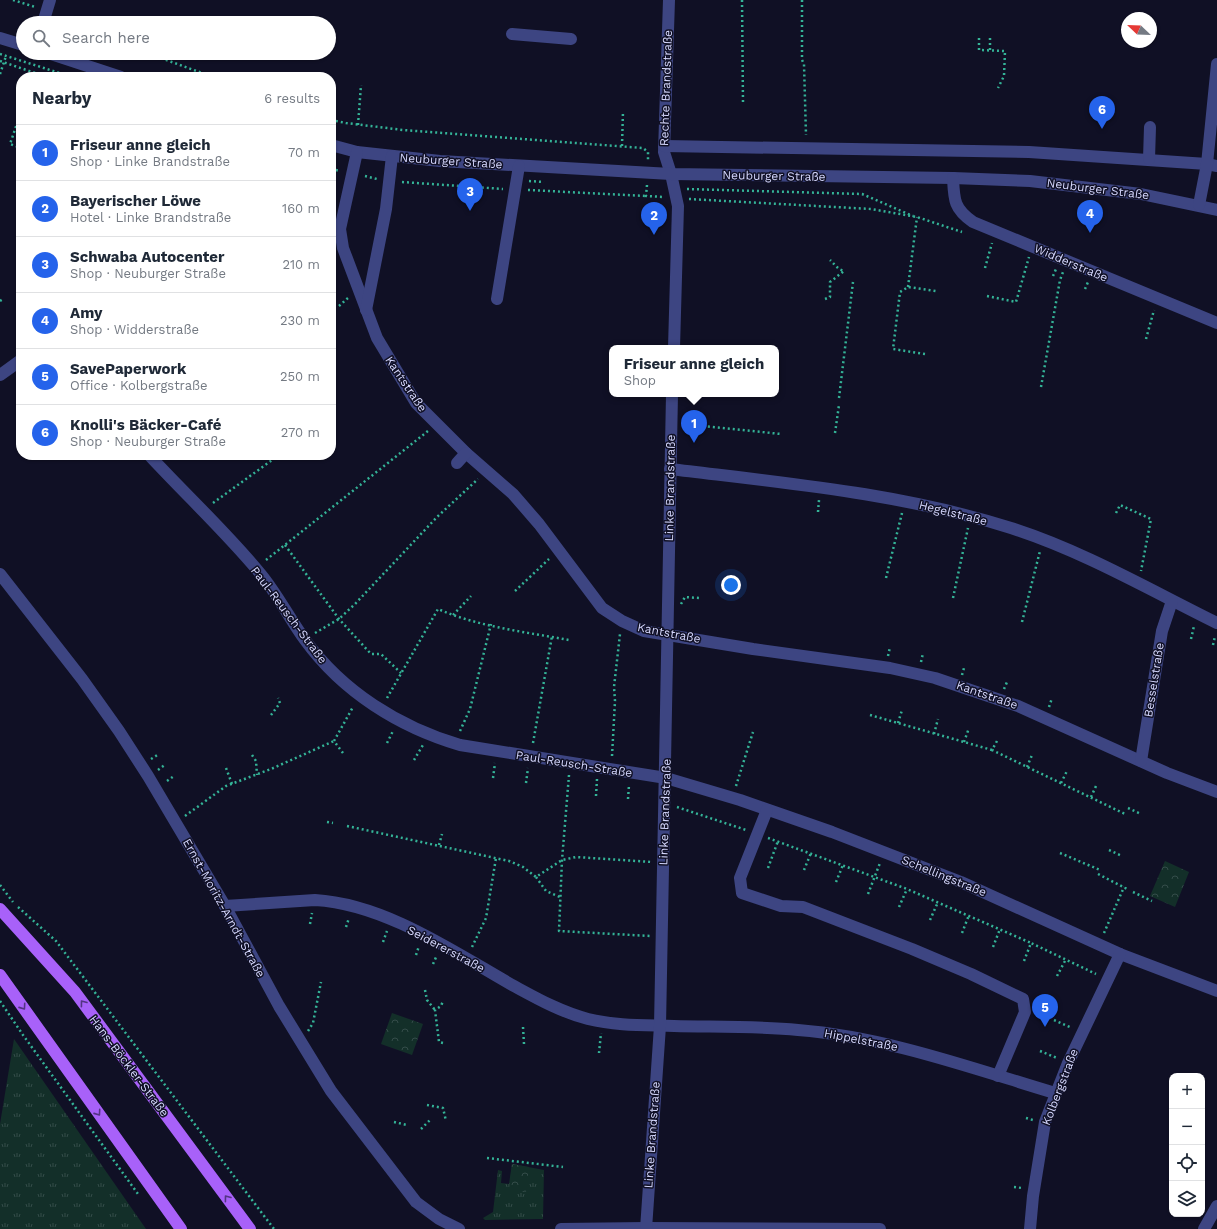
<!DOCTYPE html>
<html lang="en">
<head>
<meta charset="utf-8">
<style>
  :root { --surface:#fff; --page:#f2f2f3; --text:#1f2937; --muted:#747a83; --line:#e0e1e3; --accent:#2563eb }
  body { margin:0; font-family:"Work Sans",sans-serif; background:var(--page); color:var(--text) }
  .controls { position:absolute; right:12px; bottom:12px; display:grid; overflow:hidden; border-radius:8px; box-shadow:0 1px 3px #0004 }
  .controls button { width:36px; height:36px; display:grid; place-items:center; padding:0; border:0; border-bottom:1px solid var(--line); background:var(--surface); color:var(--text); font:20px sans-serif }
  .compass { position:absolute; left:1121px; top:12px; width:36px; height:36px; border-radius:50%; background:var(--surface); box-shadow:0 1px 3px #0004; rotate:293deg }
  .you { position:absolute; left:731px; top:585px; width:14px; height:14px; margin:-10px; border:3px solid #fff; border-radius:50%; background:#1a73e8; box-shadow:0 0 0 6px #1a73e833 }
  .badge { display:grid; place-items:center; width:26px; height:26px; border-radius:50%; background:var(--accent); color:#fff; font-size:13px; font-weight:700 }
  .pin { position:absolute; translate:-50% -33px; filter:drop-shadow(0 1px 2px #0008) }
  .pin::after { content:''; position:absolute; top:21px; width:14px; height:12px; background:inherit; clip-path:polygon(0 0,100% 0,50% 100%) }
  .popup { position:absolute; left:609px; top:345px; width:170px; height:52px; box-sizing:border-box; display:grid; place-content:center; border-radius:8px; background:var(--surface); filter:drop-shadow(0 1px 3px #0005); font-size:13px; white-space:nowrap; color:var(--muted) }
  .popup b { font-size:15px; color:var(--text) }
  .popup::after { content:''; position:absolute; left:50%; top:100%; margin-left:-8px; border:8px solid transparent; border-top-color:var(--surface) }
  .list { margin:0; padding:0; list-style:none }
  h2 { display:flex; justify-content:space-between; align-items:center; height:52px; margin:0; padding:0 16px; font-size:17px }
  h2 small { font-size:13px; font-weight:400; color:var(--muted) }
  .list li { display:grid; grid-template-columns:26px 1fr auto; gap:12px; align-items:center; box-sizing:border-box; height:56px; padding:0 16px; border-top:1px solid var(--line) }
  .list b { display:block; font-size:15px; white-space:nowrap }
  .list p { margin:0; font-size:13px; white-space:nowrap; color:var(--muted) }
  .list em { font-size:13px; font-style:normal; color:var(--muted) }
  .icon { flex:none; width:22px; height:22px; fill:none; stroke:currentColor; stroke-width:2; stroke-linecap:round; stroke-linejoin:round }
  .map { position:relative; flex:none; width:1217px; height:1229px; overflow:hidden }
  .search { position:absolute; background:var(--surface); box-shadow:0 1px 3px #0004; left:16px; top:16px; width:320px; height:44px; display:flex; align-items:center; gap:10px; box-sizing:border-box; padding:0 14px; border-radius:22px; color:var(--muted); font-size:15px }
  .panel { position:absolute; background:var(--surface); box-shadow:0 1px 3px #0004; left:16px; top:72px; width:320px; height:388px; border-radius:16px }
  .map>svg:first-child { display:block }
  .grass { fill:url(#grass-tufts) }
  .park { fill:url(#park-crowns) }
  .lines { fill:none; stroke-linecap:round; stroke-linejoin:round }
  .path { stroke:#34b397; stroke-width:2.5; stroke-dasharray:2 3; stroke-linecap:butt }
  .minor { stroke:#3d4582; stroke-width:12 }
  .major { stroke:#a861f9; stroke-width:12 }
  .oneway { stroke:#543484 }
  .labels { text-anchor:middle; stroke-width:3; stroke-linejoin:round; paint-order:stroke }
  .street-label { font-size:12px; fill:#d5d7fd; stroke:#101025 }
</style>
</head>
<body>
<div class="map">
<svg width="1217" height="1229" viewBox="0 0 1217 1229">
  <defs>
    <pattern id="grass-tufts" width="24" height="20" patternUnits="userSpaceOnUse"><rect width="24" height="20" fill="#132f29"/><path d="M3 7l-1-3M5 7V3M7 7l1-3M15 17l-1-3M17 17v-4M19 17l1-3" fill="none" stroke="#344c49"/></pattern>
    <pattern id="park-crowns" width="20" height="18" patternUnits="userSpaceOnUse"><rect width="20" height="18" fill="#132f29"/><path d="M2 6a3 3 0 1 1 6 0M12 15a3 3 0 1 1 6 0" fill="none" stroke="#344c49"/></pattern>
  </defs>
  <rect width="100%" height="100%" fill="#101025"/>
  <!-- grass -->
  <g class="grass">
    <polygon points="14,1039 146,1229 0,1229 0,1124"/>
    <polygon points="512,1164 544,1170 543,1219 485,1220 483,1218 493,1212 498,1170 502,1171 501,1183 509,1184"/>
  </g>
  <!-- park -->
  <g class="park">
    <polygon points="1165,861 1189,872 1175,907 1150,896"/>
    <polygon points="392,1013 423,1024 412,1055 381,1044"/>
    <polygon points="512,1164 529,1167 526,1192 509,1191"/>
  </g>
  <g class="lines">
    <!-- path -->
    <g class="path">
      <polyline points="13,0 35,7"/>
      <polyline points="742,0 743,103"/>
      <polyline points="802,0 802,60 804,64 806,135"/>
      <polyline points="58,18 72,23"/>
      <polyline points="979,38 979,50 1005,51 1004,76 998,88"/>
      <polyline points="990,38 990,51"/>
      <polyline points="147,53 213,77"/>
      <polyline points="0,54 72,77"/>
      <polyline points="0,61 47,77"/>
      <polyline points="0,74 6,56"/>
      <polyline points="21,112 10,144 21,148"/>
      <polyline points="331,120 346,123 403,130 643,148 648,152 648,160"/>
      <polyline points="358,125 361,85"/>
      <polyline points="622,146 623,111"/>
      <polyline points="331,169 340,171"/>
      <polyline points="365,176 377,179"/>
      <polyline points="529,181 544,182"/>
      <polyline points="402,182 503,189"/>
      <polyline points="647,185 646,196 664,197"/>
      <polyline points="687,189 862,194 913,216"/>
      <polyline points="528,190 646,196"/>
      <polyline points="689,199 871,209 917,217 962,232"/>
      <polyline points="985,268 992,243"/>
      <polyline points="1053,276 1056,269"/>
      <polyline points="908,287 917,217"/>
      <polyline points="1085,289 1088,282"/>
      <polyline points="987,296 1016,302 1029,257"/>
      <polyline points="825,299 830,297 830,282 844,271 839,269 830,260"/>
      <polyline points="0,301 3,299"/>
      <polyline points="339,306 349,297"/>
      <polyline points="1146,339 1154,310"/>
      <polyline points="925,354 893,349 900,292 908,287 936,291"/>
      <polyline points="1041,387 1060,280 1063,272"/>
      <polyline points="839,398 853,282"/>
      <polyline points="683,424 781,434"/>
      <polyline points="835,433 839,405"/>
      <polyline points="213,503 279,455"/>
      <polyline points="818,512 819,500"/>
      <polyline points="1116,513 1120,505 1151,519 1141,571"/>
      <polyline points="285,545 339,619 371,654 381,654 401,673"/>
      <polyline points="266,560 428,431"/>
      <polyline points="886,578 902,513"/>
      <polyline points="515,591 549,559"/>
      <polyline points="953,598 968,528"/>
      <polyline points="681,604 685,597 699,598"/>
      <polyline points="453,615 471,596"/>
      <polyline points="1022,622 1040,551"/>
      <polyline points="315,633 339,619 355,604 437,517 478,479"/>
      <polyline points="1191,639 1194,626"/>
      <polyline points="1213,645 1215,636"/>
      <polyline points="888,656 890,647"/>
      <polyline points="921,662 923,653"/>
      <polyline points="962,675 964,668"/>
      <polyline points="1004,689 1007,682"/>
      <path d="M387,698L438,609C479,627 526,632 569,640"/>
      <polyline points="1049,707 1052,698"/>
      <polyline points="271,715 280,703 278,698"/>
      <polyline points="870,715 992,750"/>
      <polyline points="898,723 902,710"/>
      <polyline points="460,731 470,709 491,624"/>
      <polyline points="934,734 938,719"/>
      <polyline points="997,741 992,750 1125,814"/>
      <polyline points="964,742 969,728"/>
      <polyline points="387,743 393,731"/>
      <polyline points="533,743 552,636"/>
      <polyline points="343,753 334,741 353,707"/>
      <polyline points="252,755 256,761 257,775"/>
      <polyline points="612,756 615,701 614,687 620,634"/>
      <polyline points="151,759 159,754"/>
      <polyline points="414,760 423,745"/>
      <polyline points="1027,767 1032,755"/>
      <polyline points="226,768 232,784"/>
      <polyline points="158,770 166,764"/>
      <polyline points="569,775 562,860 559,931 650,936"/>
      <polyline points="493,778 495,763"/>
      <polyline points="167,781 174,776"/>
      <polyline points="526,783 528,768"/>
      <polyline points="1061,783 1067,771"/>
      <polyline points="736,786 753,732"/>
      <polyline points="596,796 597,779"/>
      <polyline points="1091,797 1096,786"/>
      <polyline points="628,799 629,785"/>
      <polyline points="677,807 746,830"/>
      <polyline points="1128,808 1141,814"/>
      <polyline points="185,816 226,786 271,769 334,741"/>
      <polyline points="327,822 333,823"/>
      <polyline points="347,826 509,861 523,867 536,877 562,860 576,857 652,862"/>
      <polyline points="768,838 907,889 1031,943"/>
      <polyline points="439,845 442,834"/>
      <polyline points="1109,850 1122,856"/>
      <polyline points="1060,853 1100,870"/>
      <polyline points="768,868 778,841"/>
      <polyline points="804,870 811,853"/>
      <polyline points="1098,874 1129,890"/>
      <polyline points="536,877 546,891 560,897"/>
      <polyline points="836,882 843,865"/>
      <polyline points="0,885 13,902"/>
      <polyline points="1133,892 1152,901"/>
      <polyline points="868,894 880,863"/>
      <polyline points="18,907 56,941 274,1229"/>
      <polyline points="899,907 907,889"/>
      <polyline points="930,920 938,902"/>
      <polyline points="310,924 312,913"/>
      <polyline points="346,927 349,918"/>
      <polyline points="962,933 969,915"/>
      <polyline points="1104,933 1124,887"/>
      <polyline points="383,942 387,931"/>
      <polyline points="472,947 486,918 496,858"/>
      <polyline points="993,947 1000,929"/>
      <polyline points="416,955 419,946"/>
      <polyline points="1024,961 1031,943 1096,974"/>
      <polyline points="433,964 437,955"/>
      <polyline points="1057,976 1066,959"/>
      <polyline points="425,990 427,1000 435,1010"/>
      <polyline points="0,1001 23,1035 138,1194"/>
      <polyline points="1054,1020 1072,1028"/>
      <polyline points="523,1027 524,1044"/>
      <polyline points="308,1031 313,1023 321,982"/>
      <polyline points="443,1043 439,1042 435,1010 441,1006 443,1001"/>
      <polyline points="1040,1051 1057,1058"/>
      <polyline points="599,1053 601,1033"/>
      <polyline points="427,1105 443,1108 446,1121"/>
      <polyline points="1026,1118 1033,1120"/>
      <polyline points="394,1122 407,1125"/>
      <polyline points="421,1129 431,1119"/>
      <polyline points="487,1158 563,1167"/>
      <polyline points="1014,1187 1022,1188"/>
    </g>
    <!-- minor -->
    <g class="minor">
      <polyline points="669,0 664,152 671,174 678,206 674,348"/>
      <polyline points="43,23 50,0"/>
      <polyline points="512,34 571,39"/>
      <polyline points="0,38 23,45"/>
      <polyline points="48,53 121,77"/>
      <polyline points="331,145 357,152 440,161 671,174 953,178 1030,181 1141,194 1217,210"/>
      <polyline points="664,146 1029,152 1207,164 1217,166"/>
      <polyline points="357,152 340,229 343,248 377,338 416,403 466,453 513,494 539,524 602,608 622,621 644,631 753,649 890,668 935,678 1018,706 1167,773 1217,792"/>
      <polyline points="1149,159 1150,127"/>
      <path d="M953,178C954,200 954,209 973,222L1217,323"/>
      <polyline points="1199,205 1207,164 1217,64"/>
      <polyline points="497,299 519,166"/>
      <polyline points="366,310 386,209 392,156"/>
      <polyline points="0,375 21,360"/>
      <path d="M149,455C185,494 225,531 259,572C277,593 289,618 305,640C343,692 399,727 460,745L666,778L740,800L832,832L961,882L1120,954L1217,991"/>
      <polyline points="457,463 466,453"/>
      <path d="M670,469C785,483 900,493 1011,528C1083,551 1150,590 1217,623"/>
      <polyline points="0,574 82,679 119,731 148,776 225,906 279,1006 331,1091 416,1202 439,1219 459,1229"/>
      <polyline points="1141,761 1162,631 1172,601"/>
      <polyline points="767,810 740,878 742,893 781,906 803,907 912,949 971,974 1023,999 1025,1012 998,1076"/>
      <path d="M225,906L315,900C385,904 454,952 514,986C538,999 561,1012 588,1019C617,1026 645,1025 674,1026C715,1027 757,1026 798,1030C886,1037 971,1068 1055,1093"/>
      <polyline points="561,1229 646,1228 880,1229"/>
      <polyline points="646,1229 660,1026 672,394"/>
      <polyline points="1030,1229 1033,1196 1045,1122 1068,1063 1120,954"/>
      <polyline points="1204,1229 1217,1206"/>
    </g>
    <!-- major -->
    <g class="major">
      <polyline points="0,909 75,992 250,1229"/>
      <polyline points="0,975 181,1229"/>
    </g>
  </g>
  <!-- one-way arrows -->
  <defs><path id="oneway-chevron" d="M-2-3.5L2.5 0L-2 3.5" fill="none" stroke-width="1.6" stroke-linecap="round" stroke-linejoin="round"/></defs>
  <g class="oneway">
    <use href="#oneway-chevron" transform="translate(83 1003) rotate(-127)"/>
    <use href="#oneway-chevron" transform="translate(23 1007) rotate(55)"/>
    <use href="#oneway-chevron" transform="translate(98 1113) rotate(55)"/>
    <use href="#oneway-chevron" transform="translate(227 1198) rotate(-127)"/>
  </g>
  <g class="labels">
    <!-- street labels -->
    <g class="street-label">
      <text transform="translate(666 88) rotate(-88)" y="4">Rechte Brandstraße</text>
      <text transform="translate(451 161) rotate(4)" y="4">Neuburger Straße</text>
      <text transform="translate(774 176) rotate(1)" y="4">Neuburger Straße</text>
      <text transform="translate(1098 189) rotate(7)" y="4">Neuburger Straße</text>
      <text transform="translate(1071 263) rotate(23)" y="4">Widderstraße</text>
      <text transform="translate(406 384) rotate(56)" y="4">Kantstraße</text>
      <text transform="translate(670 488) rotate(-89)" y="4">Linke Brandstraße</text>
      <text transform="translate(953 513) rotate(14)" y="4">Hegelstraße</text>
      <text transform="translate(289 615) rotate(53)" y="4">Paul-Reusch-Straße</text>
      <text transform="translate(669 633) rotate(11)" y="4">Kantstraße</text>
      <text transform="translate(1154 680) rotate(-81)" y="4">Besselstraße</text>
      <text transform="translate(987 695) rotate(19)" y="4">Kantstraße</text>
      <text transform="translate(574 764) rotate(9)" y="4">Paul-Reusch-Straße</text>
      <text transform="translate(665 812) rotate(-88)" y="4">Linke Brandstraße</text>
      <text transform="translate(944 876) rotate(22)" y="4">Schellingstraße</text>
      <text transform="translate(224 908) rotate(61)" y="4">Ernst-Moritz-Arndt-Straße</text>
      <text transform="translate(446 949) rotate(28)" y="4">Seidererstraße</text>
      <text transform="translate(861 1040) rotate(11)" y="4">Hippelstraße</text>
      <text transform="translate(129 1066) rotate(53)" y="4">Hans-Böckler-Straße</text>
      <text transform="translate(1060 1087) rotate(-69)" y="4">Kolbergstraße</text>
      <text transform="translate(652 1135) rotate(-86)" y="4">Linke Brandstraße</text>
    </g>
  </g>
</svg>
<div class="controls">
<button>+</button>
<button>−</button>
<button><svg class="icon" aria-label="locate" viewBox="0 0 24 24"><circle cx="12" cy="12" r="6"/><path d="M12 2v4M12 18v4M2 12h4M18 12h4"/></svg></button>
<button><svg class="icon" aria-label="layers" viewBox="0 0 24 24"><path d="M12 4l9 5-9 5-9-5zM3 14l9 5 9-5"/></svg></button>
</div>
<svg class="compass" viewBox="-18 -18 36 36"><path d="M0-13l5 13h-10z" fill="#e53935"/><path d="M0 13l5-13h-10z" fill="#747a83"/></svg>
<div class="you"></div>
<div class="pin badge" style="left:694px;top:443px">1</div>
<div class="popup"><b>Friseur anne gleich</b>Shop</div>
<div class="pin badge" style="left:654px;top:235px">2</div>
<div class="pin badge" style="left:470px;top:211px">3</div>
<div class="pin badge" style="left:1090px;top:233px">4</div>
<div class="pin badge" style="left:1045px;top:1027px">5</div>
<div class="pin badge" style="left:1102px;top:129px">6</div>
<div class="search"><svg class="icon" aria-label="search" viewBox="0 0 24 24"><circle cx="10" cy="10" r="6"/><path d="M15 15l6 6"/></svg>Search here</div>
<section class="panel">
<h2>Nearby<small>6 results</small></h2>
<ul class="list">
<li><span class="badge">1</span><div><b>Friseur anne gleich</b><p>Shop · Linke Brandstraße</p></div><em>70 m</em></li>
<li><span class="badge">2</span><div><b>Bayerischer Löwe</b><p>Hotel · Linke Brandstraße</p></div><em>160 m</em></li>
<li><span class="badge">3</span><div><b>Schwaba Autocenter</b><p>Shop · Neuburger Straße</p></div><em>210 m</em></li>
<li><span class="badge">4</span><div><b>Amy</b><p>Shop · Widderstraße</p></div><em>230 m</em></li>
<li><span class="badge">5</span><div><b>SavePaperwork</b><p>Office · Kolbergstraße</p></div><em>250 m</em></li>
<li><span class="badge">6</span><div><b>Knolli's Bäcker-Café</b><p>Shop · Neuburger Straße</p></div><em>270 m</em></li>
</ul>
</section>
</div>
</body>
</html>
